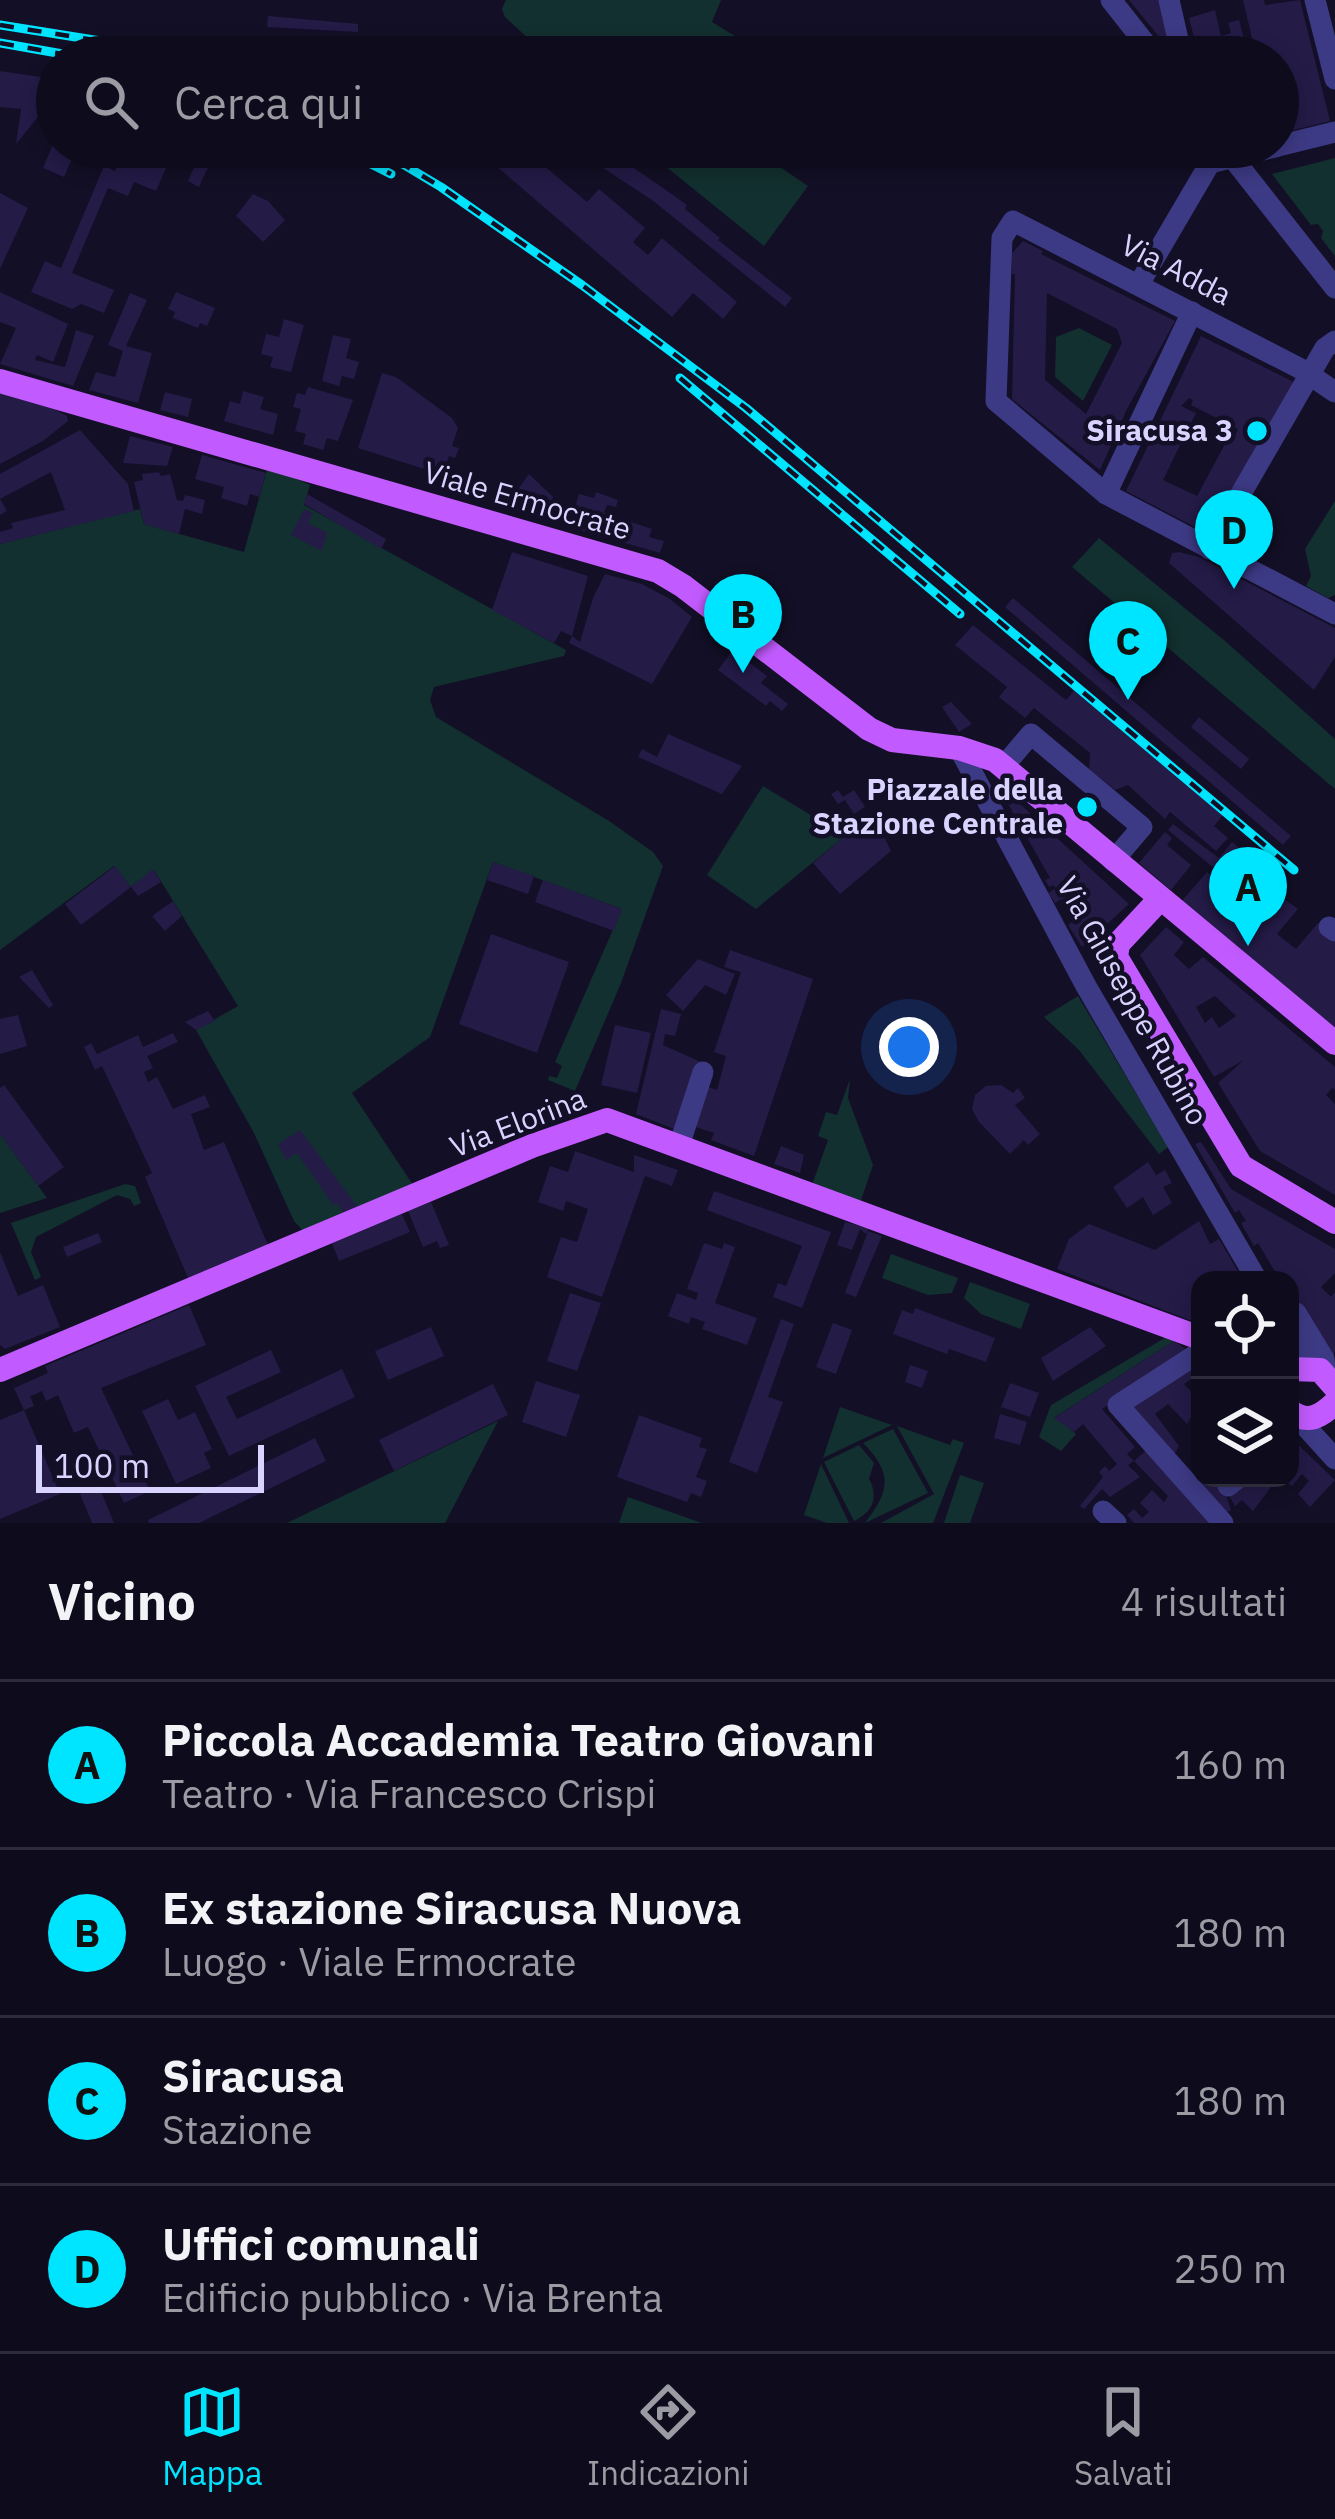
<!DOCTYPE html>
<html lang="it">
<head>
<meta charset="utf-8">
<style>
  :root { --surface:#0e0b1c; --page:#1c1929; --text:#f1f3f6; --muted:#9b9ba3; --line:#2e2b3b; --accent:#00e5ff }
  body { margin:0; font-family:"IBM Plex Sans",sans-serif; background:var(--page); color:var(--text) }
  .controls { position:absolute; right:36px; bottom:36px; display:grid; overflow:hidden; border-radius:24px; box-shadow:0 6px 18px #0003 }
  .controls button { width:108px; height:108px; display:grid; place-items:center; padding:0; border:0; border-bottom:3px solid var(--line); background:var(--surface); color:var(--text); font:60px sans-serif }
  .scale { position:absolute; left:36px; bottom:30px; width:228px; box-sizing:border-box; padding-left:12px; border:6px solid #d9d4ff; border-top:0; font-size:33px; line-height:42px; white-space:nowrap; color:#d9d4ff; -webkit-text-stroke:9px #130f26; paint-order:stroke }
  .you { position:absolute; left:909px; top:1047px; width:42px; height:42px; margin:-30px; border:9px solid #fff; border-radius:50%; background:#1a73e8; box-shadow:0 0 0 18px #1a73e833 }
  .badge { display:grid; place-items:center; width:78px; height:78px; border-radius:50%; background:var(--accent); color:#111; font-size:39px; font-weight:700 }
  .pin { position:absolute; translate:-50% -99px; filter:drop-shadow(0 3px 6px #0008) }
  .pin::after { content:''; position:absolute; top:63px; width:42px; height:36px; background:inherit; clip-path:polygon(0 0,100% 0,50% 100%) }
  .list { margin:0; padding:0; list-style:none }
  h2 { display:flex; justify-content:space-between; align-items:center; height:156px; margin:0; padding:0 48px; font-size:51px }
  h2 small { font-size:39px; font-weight:400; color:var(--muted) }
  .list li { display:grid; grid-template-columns:78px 1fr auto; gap:36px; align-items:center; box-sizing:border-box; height:168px; padding:0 48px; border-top:3px solid var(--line) }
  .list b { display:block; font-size:45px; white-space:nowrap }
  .list p { margin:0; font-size:39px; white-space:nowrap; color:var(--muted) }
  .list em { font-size:39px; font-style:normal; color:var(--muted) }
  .icon { flex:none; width:66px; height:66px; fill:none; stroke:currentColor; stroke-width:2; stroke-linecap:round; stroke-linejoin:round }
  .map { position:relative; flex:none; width:1335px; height:1523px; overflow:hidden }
  .search { position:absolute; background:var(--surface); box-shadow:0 6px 18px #0003; left:36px; right:36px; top:36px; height:132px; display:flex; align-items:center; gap:30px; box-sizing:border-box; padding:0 42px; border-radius:66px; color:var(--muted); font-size:45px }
  .sheet { height:828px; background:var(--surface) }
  nav { display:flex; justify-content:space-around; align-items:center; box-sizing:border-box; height:168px; border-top:3px solid var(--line); background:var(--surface); font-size:33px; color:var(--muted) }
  nav a { display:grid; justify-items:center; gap:6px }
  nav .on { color:var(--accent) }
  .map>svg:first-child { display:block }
  .green { fill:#12302f }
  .building { fill:#241b47; fill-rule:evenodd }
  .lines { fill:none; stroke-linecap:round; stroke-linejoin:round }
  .minor { stroke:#3d3a85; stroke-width:21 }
  .major { stroke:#c25bff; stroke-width:24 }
  .rail-casing { stroke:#00e5ff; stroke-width:9 }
  .rail { stroke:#130f26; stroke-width:4.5; stroke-dasharray:14; stroke-linecap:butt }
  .poi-dot { fill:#00e5ff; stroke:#130f26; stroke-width:4.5 }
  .labels { text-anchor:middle; stroke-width:9; stroke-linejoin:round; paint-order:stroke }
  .street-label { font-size:30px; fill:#d9d4ff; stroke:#130f26 }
  .poi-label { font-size:30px; font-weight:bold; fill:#d9d4ff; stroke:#130f26; text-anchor:end }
</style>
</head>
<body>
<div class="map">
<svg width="1335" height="1523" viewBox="0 0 1335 1523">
  <rect width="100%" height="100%" fill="#130f26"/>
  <!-- green -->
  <g class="green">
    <polygon points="506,0 721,0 712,22 751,46 746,57 548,57 505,17 502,9"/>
    <polygon points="661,147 751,147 808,186 764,246 654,157"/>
    <polygon points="1335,158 1335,256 1321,238 1323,231 1318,224 1311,225 1272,174"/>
    <polygon points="1079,328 1112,345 1083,401 1055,377 1056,337"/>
    <polygon points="268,466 310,485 304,505 566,650 564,656 434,687 430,700 436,717 609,821 653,852 663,866 621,983 575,1091 548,1080 549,1076 557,1078 562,1066 555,1062 622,909 493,862 430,1037 352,1093 413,1185 303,1231 294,1221 254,1133 196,1030 238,1006 154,870 131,887 114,866 0,950 0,544 140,509 144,524 244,552"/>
    <polygon points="1335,501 1335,595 1328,598 1306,586 1311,576 1305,549"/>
    <polygon points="1099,538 1225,641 1335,739 1335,789 1072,567"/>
    <polygon points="763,786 845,836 756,909 707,875"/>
    <polygon points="1078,996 1168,1147 1159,1154 1079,1050 1044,1017"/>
    <polygon points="850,1079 848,1098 873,1165 860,1203 812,1185 828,1140 818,1136 826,1112 837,1115"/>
    <polygon points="0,1134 47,1198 0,1213"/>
    <polygon points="125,1184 135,1186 141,1203 134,1206 130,1199 117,1195 36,1237 31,1252 41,1277 35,1280 11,1223"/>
    <polygon points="891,1254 958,1278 952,1293 928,1295 882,1278"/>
    <polygon points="970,1282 1030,1304 1021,1329 981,1314 964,1298"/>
    <polygon points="1168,1336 1174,1341 1055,1417 1076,1434 1061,1451 1039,1437 1051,1405"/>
    <polygon points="840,1407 892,1425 823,1458"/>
    <polygon points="498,1421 445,1523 287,1523"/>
    <polygon points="897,1426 950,1445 953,1439 964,1443 933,1523 881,1523 934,1494"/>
    <path d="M893,1429L928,1493L865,1523C889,1492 894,1474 863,1443Z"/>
    <path d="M859,1445L874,1463L869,1479C879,1497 873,1512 854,1521L824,1462Z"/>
    <polygon points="821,1464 849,1523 827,1523 804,1515"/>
    <polygon points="960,1475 984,1483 970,1523 944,1523"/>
    <polygon points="628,1497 702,1523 619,1523"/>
  </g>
  <!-- building -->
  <g class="building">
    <polygon points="1129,0 1160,0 1169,34 1161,39"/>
    <polygon points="1243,0 1264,0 1265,5 1300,0 1330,121 1278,134 1278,57 1259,57 1255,51"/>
    <polygon points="1215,10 1221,36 1231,33 1228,23 1239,20 1248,54 1199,57 1189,18"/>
    <polygon points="268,16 358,24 358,32 267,27"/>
    <polygon points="0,71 48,78 50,82 37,110 42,112 16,144 21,109 0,107"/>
    <polygon points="57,135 57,147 77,147 64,177 43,168"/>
    <polygon points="125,147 175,147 156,191 134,182 128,196 108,188 72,273 114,290 104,313 81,304 72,309 31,292 45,261 61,268 104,166 115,171"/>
    <polygon points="203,147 215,152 199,187 188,181"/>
    <polygon points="510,147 522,147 587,202 599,189 645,228 633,242 648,255 662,238 737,302 723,319 693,293 672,317 495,165"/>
    <polygon points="571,147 603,147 663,188 687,205 685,209 720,238 718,240 792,298 785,307 652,200"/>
    <polygon points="0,193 28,208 0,269"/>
    <polygon points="253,194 268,201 285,220 263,242 236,216"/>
    <path d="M1023,241L1043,251L1041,254L1175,321L1127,409L1100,470L1012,399L1015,274H1012V253ZM1047,293L1117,329L1122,343L1086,414L1045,380Z"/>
    <polygon points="0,292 68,324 53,362 37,355 35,360 65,367 76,330 94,336 73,386 0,364 16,328 0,322"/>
    <polygon points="176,292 215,308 207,326 200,323 198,328 173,318 175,312 168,309"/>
    <polygon points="130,293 147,300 126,346 152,353 138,403 89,390 96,372 115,377 123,351 108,345"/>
    <polygon points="284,319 304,325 291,372 270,367 273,357 261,354 266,334 279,337"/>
    <polygon points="333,335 351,339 346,358 359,362 354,379 342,376 339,386 322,381"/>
    <path d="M1201,336L1294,382L1210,535L1126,491ZM1189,398L1193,400L1191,405L1238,429L1236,434L1231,433L1197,496L1163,480L1196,413L1181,406Z"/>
    <polygon points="382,373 396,377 452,418 458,428 452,446 459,448 455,458 449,456 443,475 358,448"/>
    <polygon points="308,387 353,400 338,441 327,438 323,450 303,444 306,434 295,431 301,409 293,407 297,393 305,395"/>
    <polygon points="243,391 264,397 260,409 278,414 273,435 224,421 230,401 240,404"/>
    <polygon points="165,392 192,399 188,417 160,410"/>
    <polygon points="0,393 51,407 67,416 68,421 43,441 0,464"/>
    <polygon points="80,430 128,484 134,511 0,544 0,532 13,528 11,523 65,510 51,472 0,499 7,511 0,515 0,474"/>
    <polygon points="130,436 173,447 167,466 123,463"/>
    <polygon points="202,455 266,473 259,497 250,494 247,506 221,498 224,487 195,479"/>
    <polygon points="159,472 161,476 170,474 177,500 183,501 185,495 205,500 202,514 185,509 179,534 144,524 134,482 143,480 142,474"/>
    <polygon points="529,474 553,497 547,520 510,509 513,496"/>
    <polygon points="596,492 618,500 616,507 607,505 604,513 652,529 649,537 664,541 660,553 569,527 579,494 594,498"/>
    <polygon points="307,494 386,539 381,549 304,504"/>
    <polygon points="304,509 313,513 308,523 327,533 322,551 291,535"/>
    <polygon points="512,552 588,576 572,636 580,642 593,598 605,574 642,584 670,599 692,617 652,684 569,643 572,636 561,631 554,643 492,610"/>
    <polygon points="1179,552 1199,557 1335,628 1335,657 1314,690 1169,563 1172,553"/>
    <polygon points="1013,598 1291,836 1283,845 1005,607"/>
    <polygon points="973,625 1066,700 1074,691 1223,815 1214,826 1228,838 1216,851 1170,812 1165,819 1128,785 1115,790 1089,769 1090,753 1034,708 1025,718 999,697 1007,687 955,645"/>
    <polygon points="733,650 767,676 761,683 788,704 782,711 770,701 766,706 718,670"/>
    <polygon points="951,702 972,724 959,732 942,707"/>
    <polygon points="1199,717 1249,759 1241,769 1191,727"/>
    <polygon points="668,734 742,766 722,794 638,757 642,749 657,757"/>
    <polygon points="995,781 1129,904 1082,947 1068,925 1074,921 1061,899 1055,903 1048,893 1056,888 1053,885 1049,887 1045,880 1050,878"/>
    <polygon points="838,790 843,797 854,790 865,807 854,814 845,800 838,804 831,794"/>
    <polygon points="872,813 891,851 840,894 813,863"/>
    <polygon points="1173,824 1219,858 1232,842 1251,858 1238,873 1241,876 1244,872 1267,890 1256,903 1168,830"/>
    <polygon points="1165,832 1172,838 1167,845 1191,865 1171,890 1139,863"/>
    <polygon points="493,862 534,876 528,894 487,880"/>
    <polygon points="115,866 131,887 81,925 65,904"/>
    <polygon points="153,869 161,882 138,896 131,887"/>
    <polygon points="1207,872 1266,922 1286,900 1298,909 1277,934 1296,949 1318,923 1335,936 1335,1029 1181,902"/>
    <polygon points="543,880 622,909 614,931 535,902"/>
    <polygon points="173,901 182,916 165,931 152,916"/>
    <path d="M1166,927L1184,942L1174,955L1189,969L1203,957L1335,1067V1090L1332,1088L1326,1095L1335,1104V1195L1260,1151L1218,1083L1244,1060L1214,1077L1140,955ZM1215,996L1236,1016L1219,1028L1212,1017L1205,1023L1196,1007Z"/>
    <polygon points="491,934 569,962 537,1053 459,1024"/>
    <polygon points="730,950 813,979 754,1156 711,1140 714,1133 690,1125 703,1085 717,1090 726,1056 714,1052 741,972 724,967"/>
    <polygon points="698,959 735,974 726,995 705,985 683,1011 666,995"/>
    <polygon points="32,970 53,1005 49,1008 19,977"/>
    <polygon points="661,1009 681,1014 675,1036 665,1034 663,1045 701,1062 679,1131 636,1114"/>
    <polygon points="208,1011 215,1021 196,1030 185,1022"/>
    <polygon points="18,1015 27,1046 0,1054 0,1019"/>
    <polygon points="615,1025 651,1033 637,1093 601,1085"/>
    <polygon points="173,1033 178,1042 147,1056 153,1068 144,1072 148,1082 157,1077 173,1109 205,1095 210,1107 191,1114 204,1150 224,1142 268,1245 188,1278 145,1177 152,1173 102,1066 95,1070 84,1047 91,1043 97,1054 138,1035 143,1047"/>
    <polygon points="4,1085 64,1167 38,1186 0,1134 0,1088"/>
    <polygon points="1001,1085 1013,1093 1018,1088 1025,1098 1015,1105 1040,1134 1028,1145 1024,1140 1010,1154 979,1122 972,1109 975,1095 986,1086"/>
    <polygon points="300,1130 359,1209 345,1215 337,1203 333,1205 297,1153 286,1160 278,1144"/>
    <polygon points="1201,1142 1231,1189 1335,1249 1335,1273 1321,1287 1331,1297 1335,1292 1335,1352 1331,1362 1290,1295 1290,1280 1280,1280 1258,1243 1254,1246 1241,1223 1246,1221 1239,1210 1235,1213 1195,1144"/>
    <polygon points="781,1146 804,1155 800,1173 774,1164"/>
    <polygon points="575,1151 634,1172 634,1155 678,1170 672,1186 645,1176 602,1297 547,1277 561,1237 577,1242 588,1209 566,1201 563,1211 538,1202 550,1166 568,1172"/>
    <polygon points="1148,1162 1156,1175 1165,1170 1172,1183 1163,1187 1172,1203 1153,1215 1143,1197 1127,1208 1113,1187"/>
    <polygon points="714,1191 831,1232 802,1308 773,1297 778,1283 786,1286 802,1246 707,1210"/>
    <polygon points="431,1202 449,1245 440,1248 437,1241 423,1247 408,1211"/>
    <polygon points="402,1214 410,1232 339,1261 332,1243"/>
    <polygon points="1199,1221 1210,1244 1219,1239 1243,1280 1200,1280 1200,1324 1057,1269 1069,1239 1089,1224 1155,1250"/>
    <polygon points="845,1222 869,1228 866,1234 860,1229 852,1250 837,1245"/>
    <polygon points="868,1231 882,1236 856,1297 845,1293"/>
    <polygon points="98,1233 102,1242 67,1257 63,1247"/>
    <polygon points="704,1243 722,1249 724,1243 735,1247 715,1303 757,1318 747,1345 702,1329 705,1322 691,1317 689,1324 668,1316 677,1293 696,1300 698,1293 687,1289"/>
    <polygon points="0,1252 18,1296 43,1285 60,1327 5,1349 0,1345"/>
    <polygon points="570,1293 601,1303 577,1371 547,1361"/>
    <polygon points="189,1305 206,1345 101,1388 150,1491 124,1503 88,1427 74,1433 58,1395 46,1401 42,1391 36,1394 30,1396 34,1406 24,1410 14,1388 48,1373 45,1366"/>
    <polygon points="915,1308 995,1338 986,1362 949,1349 947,1354 893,1334 902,1310 913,1314"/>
    <polygon points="781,1319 794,1324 768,1397 783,1402 757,1473 729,1462"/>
    <polygon points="833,1323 852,1330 836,1374 816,1367"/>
    <polygon points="431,1327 444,1356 388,1380 375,1351"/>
    <polygon points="1090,1327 1106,1346 1053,1381 1041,1358"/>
    <polygon points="1174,1341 1189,1351 1102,1409 1135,1447 1127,1454 1134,1461 1128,1465 1140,1477 1110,1497 1102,1489 1084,1509 1080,1506 1103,1477 1099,1472 1105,1466 1109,1471 1117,1464 1083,1424 1074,1432 1054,1418"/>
    <polygon points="271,1350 281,1372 226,1397 237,1419 342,1369 355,1397 229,1456 195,1386"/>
    <polygon points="1200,1358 1200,1378 1197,1375 1184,1384 1193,1394 1200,1386 1200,1402 1187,1424 1168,1404 1155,1414 1179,1446 1171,1461 1128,1405"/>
    <polygon points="910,1365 928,1371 922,1388 905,1382"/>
    <polygon points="536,1381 580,1395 566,1437 522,1422"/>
    <polygon points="1010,1383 1039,1393 1030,1417 1001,1407"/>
    <polygon points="493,1384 508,1415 394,1471 379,1440"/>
    <polygon points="168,1399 178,1420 195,1412 212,1449 204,1453 211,1468 176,1484 142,1411"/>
    <polygon points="24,1410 60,1494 0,1519 0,1420"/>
    <polygon points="1000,1414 1027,1422 1020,1445 994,1438"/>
    <polygon points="639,1415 702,1438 699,1447 707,1449 696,1477 707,1481 701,1497 691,1493 687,1502 617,1477"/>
    <polygon points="1290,1437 1335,1480 1310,1507 1298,1494 1309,1481 1302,1474 1292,1486 1282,1478 1290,1478"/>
    <polygon points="315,1438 326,1461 199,1523 149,1523 148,1520"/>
    <polygon points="1149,1448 1217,1523 1134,1523 1127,1515 1134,1509 1142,1518 1149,1512 1140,1503 1152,1490 1164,1502 1168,1496 1134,1461"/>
    <polygon points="1195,1478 1231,1478 1225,1491 1231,1510 1220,1515"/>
    <polygon points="1244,1478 1263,1478 1271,1487 1253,1511 1242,1500 1235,1506 1227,1492"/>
    <polygon points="99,1486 114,1523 92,1523 80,1494"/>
  </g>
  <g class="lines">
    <!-- minor -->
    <g class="minor">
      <polyline points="1111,0 1156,57"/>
      <polyline points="1169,0 1182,57"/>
      <polyline points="1315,0 1335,79"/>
      <polyline points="1278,146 1335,132"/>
      <polyline points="1224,147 1335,288"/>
      <polyline points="1139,284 1210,163 1275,147"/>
      <polyline points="1335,392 1301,369 1013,221 1002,238 996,401 1106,494 1335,614"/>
      <polyline points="1106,494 1192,312"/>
      <polyline points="1209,549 1325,348 1335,341"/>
      <polyline points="959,748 1086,986 1257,1280"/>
      <polyline points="1003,767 1031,734 1142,827 1113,861"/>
      <polyline points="1329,927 1335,931"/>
      <polyline points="679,1146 703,1072"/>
      <polyline points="1296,1313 1324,1359 1326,1373"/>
      <polyline points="1290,1337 1302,1357 1314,1367"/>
      <polyline points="1200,1352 1118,1405 1223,1523"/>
      <polyline points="1296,1416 1335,1459"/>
      <polyline points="1228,1486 1238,1478"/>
      <polyline points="1103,1511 1116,1523"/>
    </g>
    <!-- major -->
    <g class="major">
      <polyline points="0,381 658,571 683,586 869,729 892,740 959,748 995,760 1335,1043"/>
      <polyline points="1159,900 1118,944 1116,957 1241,1166 1335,1222"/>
      <polyline points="1290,1369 1320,1370 1335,1387"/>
      <polyline points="0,1370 532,1146 607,1120 1200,1338"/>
      <path d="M1290,1411C1308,1425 1321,1416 1335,1403"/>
    </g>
    <defs>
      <g id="rail">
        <polyline points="0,25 113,43 169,57"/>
        <polyline points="0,43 80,57"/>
        <polyline points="337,147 391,174"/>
        <polyline points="374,147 441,187 582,285 746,408 1294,870"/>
        <polyline points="680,378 960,614"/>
      </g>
    </defs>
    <!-- rail casing -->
    <use href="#rail" class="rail-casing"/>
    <!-- rail -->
    <use href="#rail" class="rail"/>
  </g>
  <!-- markers -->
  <g class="poi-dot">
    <circle cx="1257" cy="431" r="12"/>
    <circle cx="1087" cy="807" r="12"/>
  </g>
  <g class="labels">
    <!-- street labels -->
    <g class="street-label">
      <text transform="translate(1176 270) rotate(27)" y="10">Via Adda</text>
      <text transform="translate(527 501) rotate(16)" y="10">Viale Ermocrate</text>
      <text transform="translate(1132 1001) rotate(61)" y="10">Via Giuseppe Rubino</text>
      <text transform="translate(518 1123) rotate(-21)" y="10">Via Elorina</text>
    </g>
    <!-- poi labels -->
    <g class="poi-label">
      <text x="1233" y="441">Siracusa 3</text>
      <text x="1063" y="800">Piazzale della<tspan x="1063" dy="34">Stazione Centrale</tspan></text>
    </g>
  </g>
</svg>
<div class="controls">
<button><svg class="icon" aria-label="locate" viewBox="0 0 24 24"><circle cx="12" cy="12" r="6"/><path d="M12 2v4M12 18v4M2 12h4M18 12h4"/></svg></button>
<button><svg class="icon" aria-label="layers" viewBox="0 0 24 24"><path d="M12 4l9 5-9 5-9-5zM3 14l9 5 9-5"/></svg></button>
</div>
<div class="scale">100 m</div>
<div class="you"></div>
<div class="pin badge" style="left:1248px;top:946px">A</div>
<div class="pin badge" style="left:743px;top:673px">B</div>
<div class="pin badge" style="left:1128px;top:700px">C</div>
<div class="pin badge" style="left:1234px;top:589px">D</div>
<div class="search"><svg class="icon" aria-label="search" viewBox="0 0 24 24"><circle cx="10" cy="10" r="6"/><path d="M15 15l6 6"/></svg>Cerca qui</div>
</div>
<section class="sheet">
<h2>Vicino<small>4 risultati</small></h2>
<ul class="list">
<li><span class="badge">A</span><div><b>Piccola Accademia Teatro Giovani</b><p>Teatro · Via Francesco Crispi</p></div><em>160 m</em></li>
<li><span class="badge">B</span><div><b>Ex stazione Siracusa Nuova</b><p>Luogo · Viale Ermocrate</p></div><em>180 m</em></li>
<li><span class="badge">C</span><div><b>Siracusa</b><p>Stazione</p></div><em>180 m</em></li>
<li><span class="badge">D</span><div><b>Uffici comunali</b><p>Edificio pubblico · Via Brenta</p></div><em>250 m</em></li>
</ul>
</section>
<nav>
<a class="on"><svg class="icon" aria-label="map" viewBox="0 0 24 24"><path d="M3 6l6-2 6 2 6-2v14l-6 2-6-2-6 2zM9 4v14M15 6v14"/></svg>Mappa</a>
<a><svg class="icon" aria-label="directions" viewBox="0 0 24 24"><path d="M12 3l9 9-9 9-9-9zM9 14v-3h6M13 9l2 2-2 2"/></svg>Indicazioni</a>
<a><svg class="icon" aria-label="saved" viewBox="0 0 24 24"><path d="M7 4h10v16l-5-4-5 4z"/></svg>Salvati</a>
</nav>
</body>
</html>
